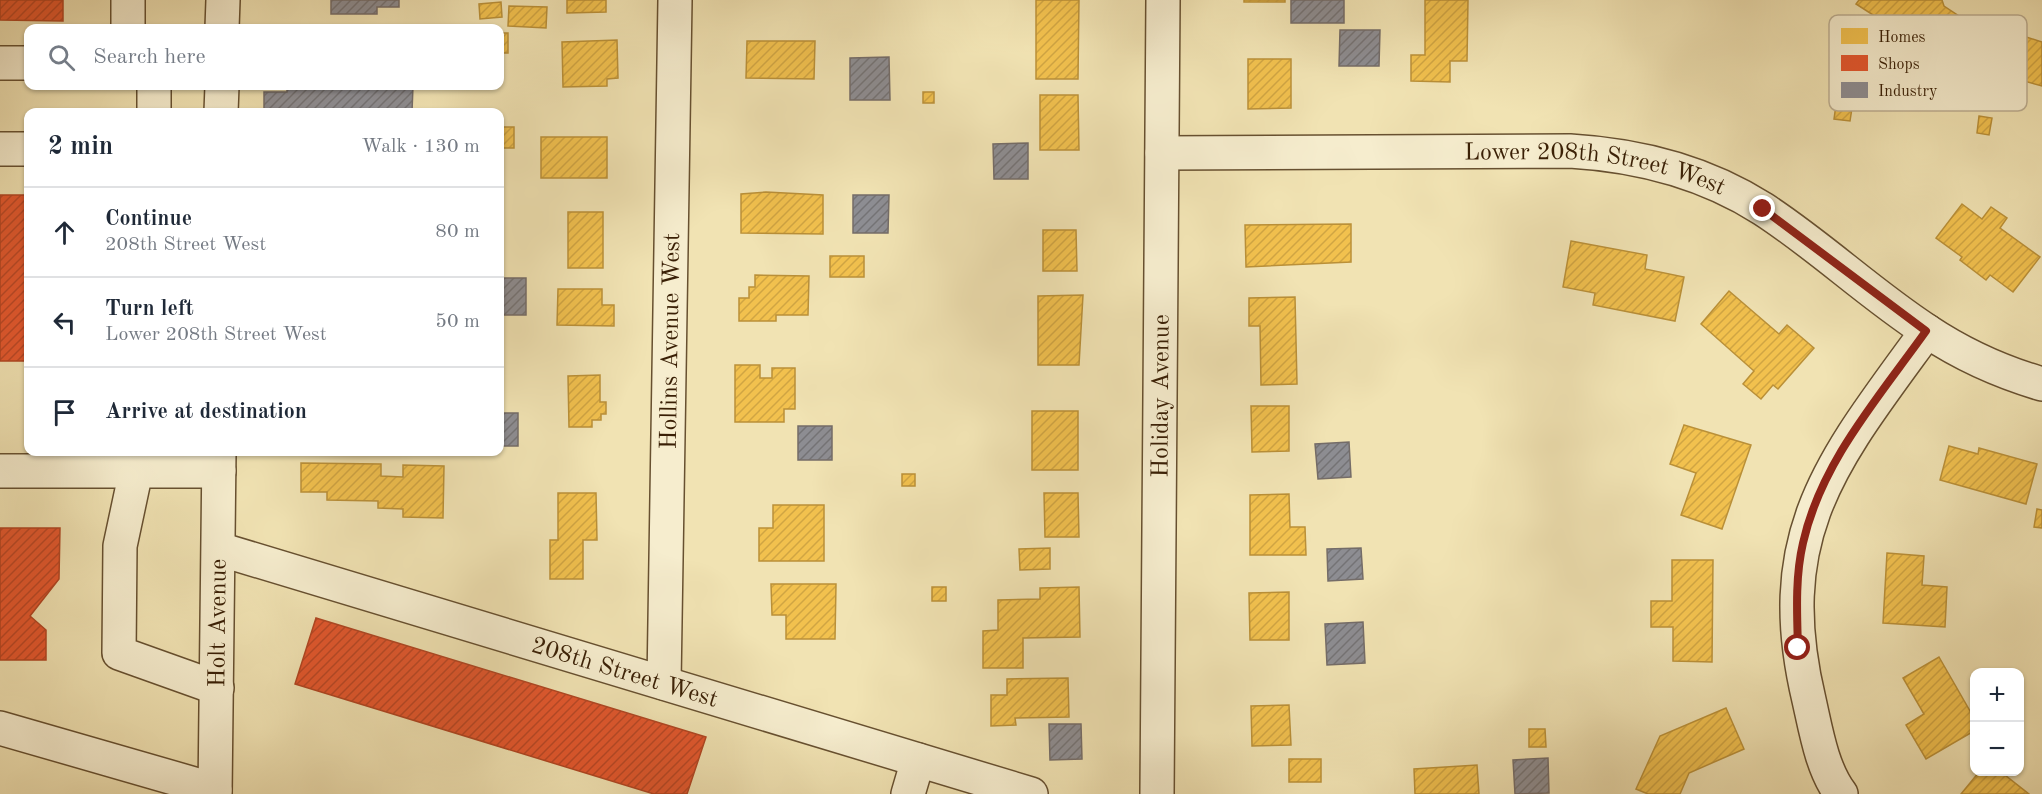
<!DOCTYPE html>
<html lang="en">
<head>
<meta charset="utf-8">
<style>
  :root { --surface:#fff; --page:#f2f2f3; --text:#1f2937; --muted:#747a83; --line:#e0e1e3 }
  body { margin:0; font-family:"Old Standard TT",serif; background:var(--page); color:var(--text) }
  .controls { position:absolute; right:18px; bottom:18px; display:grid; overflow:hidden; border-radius:12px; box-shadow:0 2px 4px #0004 }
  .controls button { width:54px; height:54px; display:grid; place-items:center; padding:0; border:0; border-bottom:2px solid var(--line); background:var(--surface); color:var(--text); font:30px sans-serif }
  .stop { position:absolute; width:18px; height:18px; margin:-14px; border:4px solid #8f2418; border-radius:50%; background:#fff }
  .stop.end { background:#8f2418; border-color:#fff; box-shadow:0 2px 6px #0008 }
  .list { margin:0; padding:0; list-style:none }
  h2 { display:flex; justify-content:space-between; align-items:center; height:78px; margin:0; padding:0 24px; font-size:26px }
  h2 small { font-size:20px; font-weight:400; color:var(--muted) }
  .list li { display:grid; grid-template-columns:39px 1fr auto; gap:18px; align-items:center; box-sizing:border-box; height:90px; padding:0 24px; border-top:2px solid var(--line) }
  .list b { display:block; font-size:22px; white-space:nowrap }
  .list p { margin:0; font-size:20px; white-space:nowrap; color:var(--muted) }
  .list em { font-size:20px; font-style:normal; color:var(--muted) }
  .icon { flex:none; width:33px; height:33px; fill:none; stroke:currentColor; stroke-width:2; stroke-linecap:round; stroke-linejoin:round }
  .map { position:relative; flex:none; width:2042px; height:794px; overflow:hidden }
  .search { position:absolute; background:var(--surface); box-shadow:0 2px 4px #0004; left:24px; top:24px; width:480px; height:66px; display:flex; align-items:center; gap:15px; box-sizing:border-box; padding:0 21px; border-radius:12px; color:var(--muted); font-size:22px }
  .panel { position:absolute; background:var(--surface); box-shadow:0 2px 4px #0004; left:24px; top:108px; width:480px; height:348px; border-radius:12px }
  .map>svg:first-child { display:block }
  .homes { fill:url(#homes-hatch); stroke:#ba9038; stroke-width:1.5 }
  .shops { fill:url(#shops-hatch); stroke:#b14622; stroke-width:1.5 }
  .industry { fill:url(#industry-hatch); stroke:#746c68; stroke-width:1.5 }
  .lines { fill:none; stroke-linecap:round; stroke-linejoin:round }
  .minor-casing { stroke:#675030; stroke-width:36 }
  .minor { stroke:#f6edce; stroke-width:33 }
  .route { stroke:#8f2418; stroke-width:8 }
  .labels { text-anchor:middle; stroke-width:6; stroke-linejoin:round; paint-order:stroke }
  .street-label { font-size:24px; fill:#391f05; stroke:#f6edce }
  .key { fill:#f6edce; stroke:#bdaf92; stroke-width:1.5 }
  .key-label { font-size:16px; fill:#391f05 }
</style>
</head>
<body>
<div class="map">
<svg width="2042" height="794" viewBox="0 0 2042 794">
  <defs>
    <pattern id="homes-hatch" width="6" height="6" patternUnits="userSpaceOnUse" patternTransform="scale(1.5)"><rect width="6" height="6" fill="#f2c14e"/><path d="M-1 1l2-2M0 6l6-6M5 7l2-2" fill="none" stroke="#d0a543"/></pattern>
    <pattern id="shops-hatch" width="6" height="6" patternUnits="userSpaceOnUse" patternTransform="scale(1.5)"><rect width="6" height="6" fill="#e4572e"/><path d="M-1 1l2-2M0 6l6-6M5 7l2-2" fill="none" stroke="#ba4725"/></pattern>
    <pattern id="industry-hatch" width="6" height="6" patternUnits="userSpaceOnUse" patternTransform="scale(1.5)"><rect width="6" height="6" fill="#8d8d92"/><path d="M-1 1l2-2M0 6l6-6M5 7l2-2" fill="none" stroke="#747375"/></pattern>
  </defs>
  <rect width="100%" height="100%" fill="#f1e3b3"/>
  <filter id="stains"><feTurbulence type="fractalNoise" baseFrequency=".00333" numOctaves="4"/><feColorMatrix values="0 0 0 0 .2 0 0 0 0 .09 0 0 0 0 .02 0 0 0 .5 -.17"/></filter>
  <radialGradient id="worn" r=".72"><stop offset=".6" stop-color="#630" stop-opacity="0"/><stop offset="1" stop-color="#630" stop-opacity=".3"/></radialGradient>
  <!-- homes -->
  <g class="homes">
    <polygon points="567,0 606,0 606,12 567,13"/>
    <polygon points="1036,0 1079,0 1078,79 1036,79"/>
    <rect x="1244" y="0" width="41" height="2"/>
    <polygon points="1425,0 1468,0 1467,61 1450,61 1450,82 1411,81 1411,55 1425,55"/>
    <polygon points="1859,0 1942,0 1944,6 1962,18 1939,55 1928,48 1918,63 1873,34 1881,20 1856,4"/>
    <polygon points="501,2 502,17 480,19 479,4"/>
    <polygon points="509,6 547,7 546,28 508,26"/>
    <polygon points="1987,32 2012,40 2014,33 2042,42 2042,86 1977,68"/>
    <rect x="500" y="33" width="8" height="20"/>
    <polygon points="617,40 618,78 607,79 607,86 563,87 562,42"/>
    <polygon points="747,41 815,41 814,79 746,78"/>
    <polygon points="1248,59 1291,59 1291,108 1248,109"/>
    <rect x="923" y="92" width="11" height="11"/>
    <polygon points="1040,95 1078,95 1079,150 1040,150"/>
    <polygon points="1836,105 1852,108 1850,121 1834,119"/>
    <polygon points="1979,116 1992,118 1989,135 1977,133"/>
    <rect x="500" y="127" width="14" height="21"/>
    <rect x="541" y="137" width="66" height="41"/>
    <polygon points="766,192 823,195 823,234 741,233 741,194"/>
    <polygon points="1962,204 1982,219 1991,207 2007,218 2000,228 2040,257 2013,292 1990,275 1986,280 1960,260 1962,257 1936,238"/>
    <rect x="568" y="212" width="35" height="56"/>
    <polygon points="1351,224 1351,262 1246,267 1245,225"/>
    <polygon points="1043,230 1076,230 1077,271 1043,271"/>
    <polygon points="1571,241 1647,255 1645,269 1684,277 1675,321 1593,305 1595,293 1563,287"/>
    <rect x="830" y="256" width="34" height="21"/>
    <polygon points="755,275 809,276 808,315 776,315 776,321 739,321 739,298 749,298 749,287 755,287"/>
    <polygon points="558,289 602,289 602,305 614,305 614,326 557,325"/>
    <polygon points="1729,291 1779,334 1787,325 1814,348 1778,389 1773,385 1761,399 1743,384 1754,371 1701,324"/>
    <polygon points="1083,295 1079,365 1038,365 1038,296"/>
    <polygon points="1295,297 1297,384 1261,385 1260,326 1249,326 1249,298"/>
    <polygon points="735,365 760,365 760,378 772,378 772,368 795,368 795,409 784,409 784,422 735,422"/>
    <polygon points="600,375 600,402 606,402 606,414 601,414 601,420 592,420 592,427 569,427 568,376"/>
    <polygon points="1251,406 1289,406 1289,451 1252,452"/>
    <rect x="1032" y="411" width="46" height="59"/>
    <polygon points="1684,425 1751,445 1722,529 1681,515 1696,473 1670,464"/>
    <polygon points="1949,446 1978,454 1979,448 2037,464 2026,504 1940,480"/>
    <polygon points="301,463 381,464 381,476 403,477 403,465 444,466 443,518 403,517 403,509 378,508 378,501 327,500 327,492 301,492"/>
    <rect x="902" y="474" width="13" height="12"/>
    <polygon points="558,493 596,493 597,540 583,540 583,579 550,579 550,540 558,540"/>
    <polygon points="1044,493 1078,493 1079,537 1045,537"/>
    <polygon points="1289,494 1290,527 1305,527 1306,555 1250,555 1250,495"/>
    <polygon points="773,505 824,505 824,561 759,561 759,528 773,528"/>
    <polygon points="2037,509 2042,510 2042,528 2034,527"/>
    <polygon points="1050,548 1050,569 1020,570 1019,549"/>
    <polygon points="1887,553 1924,556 1922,585 1947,587 1945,627 1883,623"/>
    <polygon points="1672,560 1713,560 1712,662 1673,661 1673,627 1651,627 1651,601 1672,601"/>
    <polygon points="771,584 836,584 835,639 786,639 786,615 772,615"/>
    <rect x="932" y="587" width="14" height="14"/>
    <polygon points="1079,587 1080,637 1023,638 1023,668 983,668 983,631 998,630 998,600 1040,599 1040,588"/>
    <polygon points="1289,592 1289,640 1250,640 1249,593"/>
    <polygon points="1939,657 1974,718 1974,731 1926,759 1906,725 1924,714 1903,678"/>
    <polygon points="1068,678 1069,717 1015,718 1016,725 991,726 991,695 1007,695 1007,679"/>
    <polygon points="1289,705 1291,745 1252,746 1251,706"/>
    <polygon points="1726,708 1744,749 1689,773 1680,794 1648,794 1636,789 1660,736"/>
    <polygon points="1529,729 1545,729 1546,747 1529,747"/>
    <rect x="1289" y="759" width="32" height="23"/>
    <polygon points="1477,765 1479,794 1415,794 1414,769"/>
    <polygon points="1979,772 2007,772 2005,775 2029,794 1961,794"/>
  </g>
  <!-- shops -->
  <g class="shops">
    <polygon points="0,0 63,0 63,21 0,20"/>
    <rect x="0" y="195" width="28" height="166"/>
    <polygon points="0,528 60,528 59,579 30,616 46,630 46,660 0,660"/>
    <polygon points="316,618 706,737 687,794 654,794 295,684"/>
  </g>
  <!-- industry -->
  <g class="industry">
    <polygon points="331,0 399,0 399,7 377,7 377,14 331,14"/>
    <rect x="1291" y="0" width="53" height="23"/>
    <polygon points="1340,30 1380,30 1379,66 1339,66"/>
    <polygon points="889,57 890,100 850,100 850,58"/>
    <polygon points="287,86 413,86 412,112 264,112 264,92 287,92"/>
    <polygon points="1028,143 1028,179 994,179 993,144"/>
    <polygon points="853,195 889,195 888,233 853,233"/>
    <rect x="500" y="278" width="26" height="37"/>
    <rect x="500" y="413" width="18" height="33"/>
    <rect x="798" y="426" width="34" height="34"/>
    <polygon points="1349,442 1351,477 1318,479 1315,444"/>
    <polygon points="1361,548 1363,579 1328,581 1327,549"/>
    <polygon points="1363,622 1365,663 1327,665 1325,624"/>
    <polygon points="1049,724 1081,724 1082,759 1050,760"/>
    <polygon points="1548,758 1549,793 1515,794 1513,760"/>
  </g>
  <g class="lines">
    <defs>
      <g id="minor">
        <polyline points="128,28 128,0"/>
        <polyline points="222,28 223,0"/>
        <polyline points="0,63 28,63"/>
        <polyline points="154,112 154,86"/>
        <polyline points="221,112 222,86"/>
        <polyline points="0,149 28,149"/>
        <path id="s1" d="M1162,153L1570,151C1638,155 1705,172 1763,209C1820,246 1870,294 1927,331C1963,355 2001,372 2042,384"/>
        <polyline points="0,471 219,471"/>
        <polyline points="136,471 120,546 119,653 217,688"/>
        <path id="s2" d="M219,549L1031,794"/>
        <path id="s3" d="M664,683L675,0"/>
        <polyline points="0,728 215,790"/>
        <path id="s4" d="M215,794L219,452"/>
        <polyline points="908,794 918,760"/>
        <path id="s5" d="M1157,794L1163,0"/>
        <path d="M1841,794C1822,769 1816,731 1809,700C1769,532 1834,459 1927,331"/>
      </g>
    </defs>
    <!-- minor casing -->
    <use href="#minor" class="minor-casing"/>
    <!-- minor -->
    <use href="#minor" class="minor"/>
  </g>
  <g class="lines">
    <!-- route -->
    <path class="route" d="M1763,209L1926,331C1879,397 1821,462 1803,543C1795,577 1797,614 1798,648"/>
  </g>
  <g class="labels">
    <!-- street labels -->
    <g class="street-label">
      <text dy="8" stroke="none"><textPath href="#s1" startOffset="435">Lower 208th Street West</textPath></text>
      <text dy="8" stroke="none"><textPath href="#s3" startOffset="342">Hollins Avenue West</textPath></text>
      <text dy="8" stroke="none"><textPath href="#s5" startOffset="398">Holiday Avenue</textPath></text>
      <text dy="8" stroke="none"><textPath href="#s4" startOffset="171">Holt Avenue</textPath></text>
      <text dy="8" stroke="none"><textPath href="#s2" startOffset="424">208th Street West</textPath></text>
    </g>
  </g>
  <!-- legend -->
  <rect x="1829" y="15" width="198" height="96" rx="9" class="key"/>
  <rect x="1841" y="28" width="27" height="16" fill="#f2c14e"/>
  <rect x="1841" y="55" width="27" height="16" fill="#e4572e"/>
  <rect x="1841" y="82" width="27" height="16" fill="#8d8d92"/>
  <g class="key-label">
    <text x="1878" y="42">Homes</text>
    <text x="1878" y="69">Shops</text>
    <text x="1878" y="96">Industry</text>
  </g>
  <rect width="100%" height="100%" filter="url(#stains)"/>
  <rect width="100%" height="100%" fill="url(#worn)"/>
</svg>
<div class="controls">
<button>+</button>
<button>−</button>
</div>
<div class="stop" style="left:1798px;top:648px"></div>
<div class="stop end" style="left:1763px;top:209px"></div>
<div class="search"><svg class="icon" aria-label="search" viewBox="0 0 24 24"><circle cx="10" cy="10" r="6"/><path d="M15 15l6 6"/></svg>Search here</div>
<section class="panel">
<h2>2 min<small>Walk · 130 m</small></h2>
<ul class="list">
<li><svg class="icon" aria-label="ahead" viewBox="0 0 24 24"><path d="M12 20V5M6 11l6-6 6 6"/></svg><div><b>Continue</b><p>208th Street West</p></div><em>80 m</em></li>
<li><svg class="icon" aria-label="left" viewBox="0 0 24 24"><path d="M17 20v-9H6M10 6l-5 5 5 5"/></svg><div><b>Turn left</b><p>Lower 208th Street West</p></div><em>50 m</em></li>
<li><svg class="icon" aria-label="arrive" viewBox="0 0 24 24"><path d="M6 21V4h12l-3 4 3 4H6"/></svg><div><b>Arrive at destination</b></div></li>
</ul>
</section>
</div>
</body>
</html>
